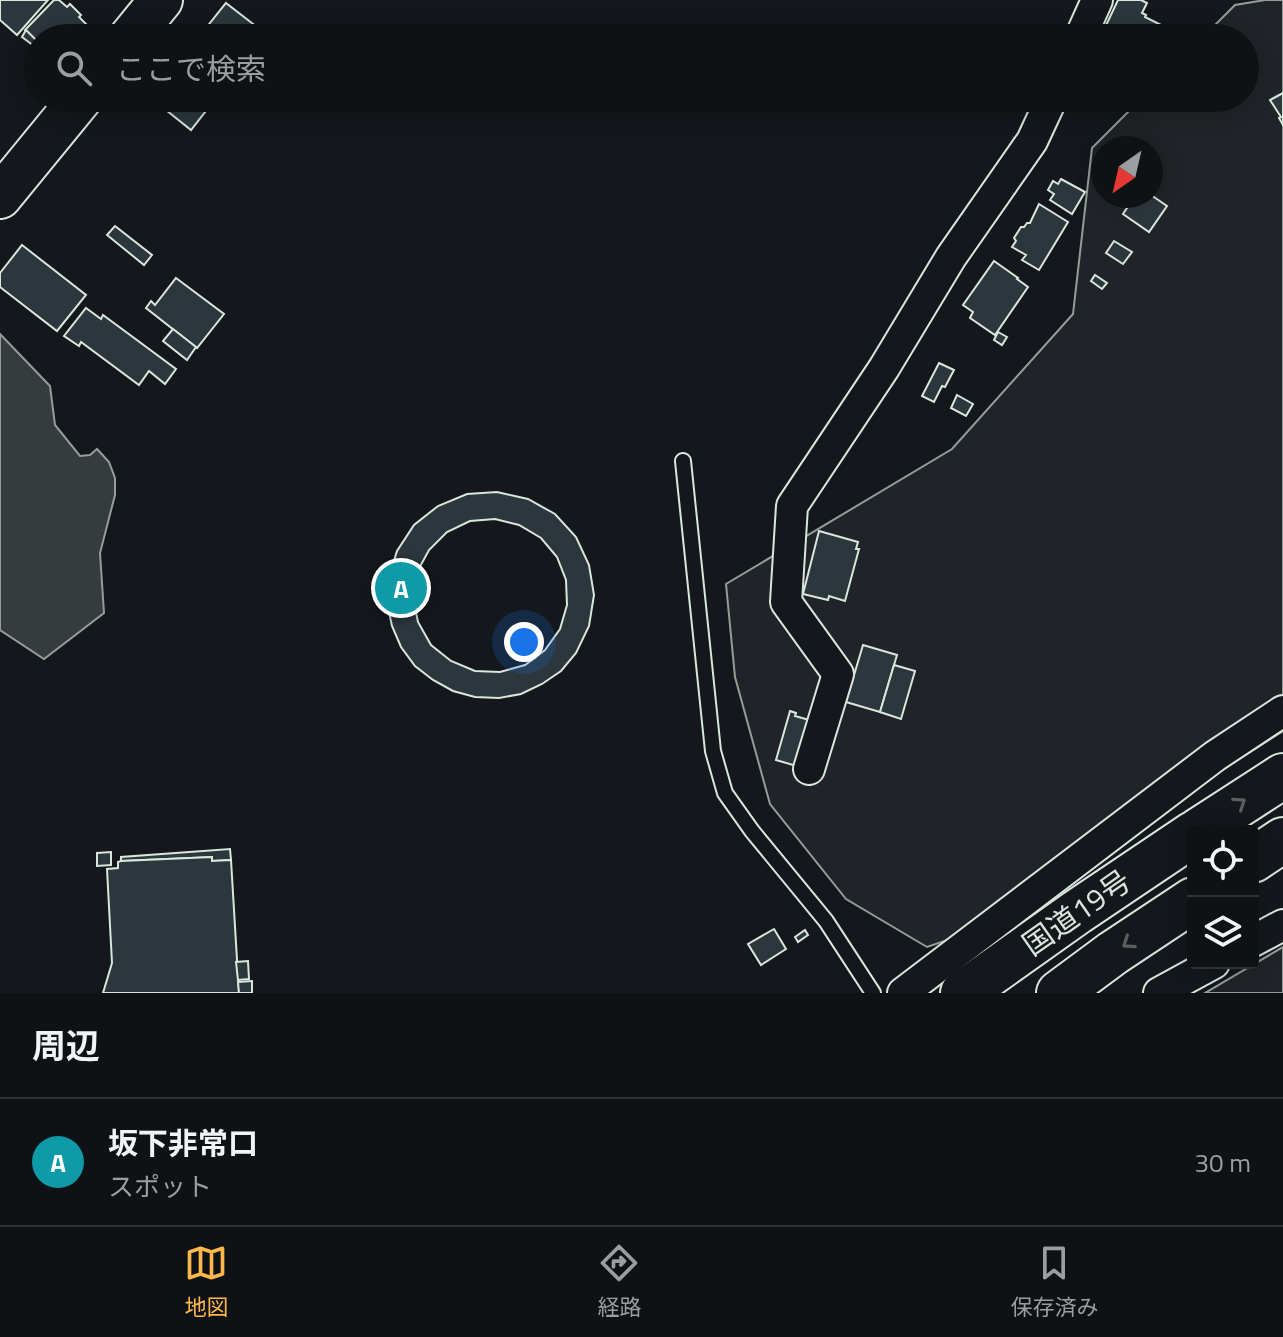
<!DOCTYPE html>
<html lang="ja">
<head>
<meta charset="utf-8">
<style>
  :root { --surface:#0f1215; --page:#1d2022; --text:#f1f3f6; --muted:#9b9ea0; --line:#2f3234; --accent:#ffb74d }
  body { margin:0; font-family:"Titillium Web","Noto Sans JP",sans-serif; background:var(--page); color:var(--text) }
  .controls { position:absolute; right:24px; bottom:24px; display:grid; overflow:hidden; border-radius:8px; box-shadow:0 4px 20px #0003 }
  .controls button { width:72px; height:72px; display:grid; place-items:center; padding:0; border:0; border-bottom:2px solid var(--line); background:var(--surface); color:var(--text); font:40px sans-serif }
  .compass { position:absolute; left:1091px; top:136px; width:72px; height:72px; border-radius:50%; background:var(--surface); box-shadow:0 4px 20px #0003; rotate:214deg }
  .you { position:absolute; left:524px; top:642px; width:28px; height:28px; margin:-20px; border:6px solid #fff; border-radius:50%; background:#1a73e8; box-shadow:0 0 0 12px #1a73e833 }
  .badge { display:grid; place-items:center; width:52px; height:52px; border-radius:50%; background:var(--accent); color:#fff; font-size:26px; font-weight:700 }
  .pin { position:absolute; translate:-50% -50%; border:4px solid #fff; box-shadow:0 2px 8px #0006 }
  .list { margin:0; padding:0; list-style:none }
  h2 { display:flex; justify-content:space-between; align-items:center; height:104px; margin:0; padding:0 32px; font-size:34px }
  h2 small { font-size:26px; font-weight:400; color:var(--muted) }
  .list li { display:grid; grid-template-columns:52px 1fr auto; gap:24px; align-items:center; box-sizing:border-box; height:128px; padding:0 32px; border-top:2px solid var(--line) }
  .list b { display:block; font-size:30px; white-space:nowrap }
  .list p { margin:0; font-size:26px; white-space:nowrap; color:var(--muted) }
  .list em { font-size:26px; font-style:normal; color:var(--muted) }
  .icon { flex:none; width:44px; height:44px; fill:none; stroke:currentColor; stroke-width:2; stroke-linecap:round; stroke-linejoin:round }
  .map { position:relative; flex:none; width:1283px; height:993px; overflow:hidden }
  .search { position:absolute; background:var(--surface); box-shadow:0 4px 20px #0003; left:24px; right:24px; top:24px; height:88px; display:flex; align-items:center; gap:20px; box-sizing:border-box; padding:0 28px; border-radius:44px; color:var(--muted); font-size:30px }
  .sheet { height:232px; background:var(--surface) }
  nav { display:flex; justify-content:space-around; align-items:center; box-sizing:border-box; height:112px; border-top:2px solid var(--line); background:var(--surface); font-size:22px; color:var(--muted) }
  nav a { display:grid; justify-items:center; gap:4px }
  nav .on { color:var(--accent) }
  .map>svg:first-child { display:block }
  .green { fill:#202428; stroke:#939e99; stroke-width:2; fill-rule:evenodd }
  .water { fill:#363b3e; stroke:#939e99; stroke-width:2 }
  .building { fill:#2c363c; stroke:#d8e6dc; stroke-width:2; fill-rule:evenodd }
  .lines { fill:none; stroke-linecap:round; stroke-linejoin:round }
  .service-casing { stroke:#d8e6dc; stroke-width:18 }
  .minor-casing { stroke:#d8e6dc; stroke-width:34 }
  .secondary-casing { stroke:#d8e6dc; stroke-width:46 }
  .trunk-casing { stroke:#d8e6dc; stroke-width:48 }
  .service { stroke:#14181c; stroke-width:14 }
  .minor { stroke:#14181c; stroke-width:30 }
  .secondary { stroke:#14181c; stroke-width:42 }
  .trunk { stroke:#14181c; stroke-width:44 }
  .oneway { stroke:#59605f }
  .labels { text-anchor:middle; stroke-width:6; stroke-linejoin:round; paint-order:stroke }
  .street-label { font-size:30px; fill:#d8e6dc; stroke:#14181c }
</style>
</head>
<body>
<div class="map">
<svg width="1283" height="993" viewBox="0 0 1283 993">
  <rect width="100%" height="100%" fill="#14181c"/>
  <!-- green -->
  <g class="green">
    <path d="M1265,0H1283V731L1158,811L1021,915L927,947L846,899L770,804L735,677L726,584L952,449L1073,314L1092,148L1142,98H1245V38H1202L1235,5ZM1103,148H1151V196H1103Z"/>
    <polygon points="1283,947 1283,993 1205,993"/>
  </g>
  <!-- water -->
  <polygon class="water" points="0,334 50,386 55,425 80,456 90,455 97,449 109,462 115,478 115,495 100,553 104,613 44,659 0,630"/>
  <!-- building -->
  <g class="building">
    <polygon points="0,0 48,0 17,35 0,20"/>
    <polygon points="54,0 59,0 67,7 70,4 81,15 79,17 93,31 86,38 38,38 38,42 25,30"/>
    <polygon points="1118,0 1141,0 1147,3 1142,13 1146,15 1145,17 1187,38 1100,38"/>
    <polygon points="226,3 266,34 263,38 198,38"/>
    <polygon points="26,30 38,42 38,49 22,37"/>
    <polygon points="1283,93 1283,125 1279,118 1281,117 1270,100"/>
    <polygon points="151,98 216,98 191,130"/>
    <polygon points="1061,179 1085,192 1072,214 1050,200 1054,194 1048,190 1053,181 1058,184"/>
    <polygon points="1151,195 1167,206 1149,232 1123,214 1135,196"/>
    <polygon points="1039,204 1068,222 1039,270 1022,260 1026,255 1012,247 1016,241 1014,238 1021,227 1024,227 1027,223 1030,223"/>
    <polygon points="115,226 152,255 144,265 107,235"/>
    <polygon points="1114,241 1132,252 1123,264 1106,253"/>
    <polygon points="22,245 86,295 57,331 0,287 0,273"/>
    <polygon points="994,261 1018,278 1017,279 1028,287 995,335 970,318 973,312 963,305"/>
    <polygon points="1095,275 1107,283 1102,289 1091,281"/>
    <polygon points="176,278 224,314 197,348 146,308 151,301 155,305"/>
    <polygon points="86,308 101,319 103,315 176,369 165,384 149,371 139,385 81,342 79,346 64,336"/>
    <polygon points="173,329 196,347 187,360 163,341"/>
    <polygon points="998,332 1007,337 1002,345 994,340"/>
    <polygon points="939,363 954,370 945,387 942,386 934,402 922,396"/>
    <polygon points="957,395 973,404 966,416 951,408"/>
    <path d="M497,492L528,499L555,514L576,537L589,565L594,595L589,626L576,653L561,671L542,684L521,694L499,698L475,697L453,691L433,680L415,666L401,647L392,626L387,603L388,580L397,551L414,525L438,506L467,494ZM495,519L519,525L541,538L557,557L566,580L567,605L560,629L545,650L525,665L500,672L475,671L451,661L431,645L418,622L413,598L417,572L429,550L447,532L470,521Z"/>
    <polygon points="819,531 858,542 856,549 859,549 845,601 829,596 828,600 803,594"/>
    <polygon points="863,645 897,655 880,712 846,702"/>
    <polygon points="894,665 915,671 901,719 880,712"/>
    <polygon points="790,711 796,713 795,716 813,721 800,767 776,760"/>
    <polygon points="230,849 231,860 212,861 212,857 121,861 121,857"/>
    <polygon points="111,852 111,865 97,866 97,853"/>
    <polygon points="212,857 212,861 231,860 239,993 103,993 112,963 107,869 118,868 118,862 121,861"/>
    <polygon points="774,929 786,949 761,965 748,944"/>
    <polygon points="805,930 808,935 798,942 795,937"/>
    <polygon points="248,961 249,979 238,980 236,962"/>
    <polygon points="252,981 252,993 239,993 238,982"/>
  </g>
  <g class="lines">
    <defs>
      <polyline id="service" points="683,461 713,751 725,793 752,831 826,921 873,993"/>
      <g id="minor">
        <polyline points="1080,38 1097,0"/>
        <polyline points="809,769 838,674 786,602 792,506 884,368 951,257 1032,141 1052,98"/>
        <polyline points="1253,941 1283,925"/>
        <polyline points="903,993 1215,756 1283,711"/>
        <polyline points="1159,993 1214,963"/>
      </g>
      <g id="secondary">
        <polyline points="130,38 161,0"/>
        <polyline points="0,197 81,98"/>
      </g>
      <g id="trunk">
        <polyline points="1198,831 1283,776"/>
        <polyline points="1253,860 1283,840"/>
        <polyline points="963,993 1077,912 1193,834"/>
        <polyline points="1059,993 1113,953 1193,900"/>
      </g>
    </defs>
    <!-- service casing -->
    <use href="#service" class="service-casing"/>
    <!-- minor casing -->
    <use href="#minor" class="minor-casing"/>
    <!-- secondary casing -->
    <use href="#secondary" class="secondary-casing"/>
    <!-- trunk casing -->
    <use href="#trunk" class="trunk-casing"/>
    <!-- service -->
    <use href="#service" class="service"/>
    <!-- minor -->
    <use href="#minor" class="minor"/>
    <!-- secondary -->
    <use href="#secondary" class="secondary"/>
    <!-- trunk -->
    <use href="#trunk" class="trunk"/>
  </g>
  <!-- one-way arrows -->
  <defs><path id="oneway-chevron" d="M-2-3.5L2.5 0L-2 3.5" fill="none" stroke-width="1.6" stroke-linecap="round" stroke-linejoin="round" transform="scale(2)"/></defs>
  <g class="oneway">
    <use href="#oneway-chevron" transform="translate(1240 803) rotate(-34)"/>
    <use href="#oneway-chevron" transform="translate(1128 943) rotate(146)"/>
  </g>
  <g class="labels">
    <!-- street labels -->
    <g class="street-label">
      <text transform="translate(1077 913) rotate(-35)" y="10">国道19号</text>
    </g>
  </g>
</svg>
<div class="controls">
<button><svg class="icon" aria-label="locate" viewBox="0 0 24 24"><circle cx="12" cy="12" r="6"/><path d="M12 2v4M12 18v4M2 12h4M18 12h4"/></svg></button>
<button><svg class="icon" aria-label="layers" viewBox="0 0 24 24"><path d="M12 4l9 5-9 5-9-5zM3 14l9 5 9-5"/></svg></button>
</div>
<svg class="compass" viewBox="-18 -18 36 36"><path d="M0-13l5 13h-10z" fill="#e53935"/><path d="M0 13l5-13h-10z" fill="#9b9ea0"/></svg>
<div class="you"></div>
<div class="pin badge" style="left:401px;top:588px;background:#0f9aa8">A</div>
<div class="search"><svg class="icon" aria-label="search" viewBox="0 0 24 24"><circle cx="10" cy="10" r="6"/><path d="M15 15l6 6"/></svg>ここで検索</div>
</div>
<section class="sheet">
<h2>周辺<small></small></h2>
<ul class="list">
<li><span class="badge" style="background:#0f9aa8">A</span><div><b>坂下非常口</b><p>スポット</p></div><em>30 m</em></li>
</ul>
</section>
<nav>
<a class="on"><svg class="icon" aria-label="map" viewBox="0 0 24 24"><path d="M3 6l6-2 6 2 6-2v14l-6 2-6-2-6 2zM9 4v14M15 6v14"/></svg>地図</a>
<a><svg class="icon" aria-label="directions" viewBox="0 0 24 24"><path d="M12 3l9 9-9 9-9-9zM9 14v-3h6M13 9l2 2-2 2"/></svg>経路</a>
<a><svg class="icon" aria-label="saved" viewBox="0 0 24 24"><path d="M7 4h10v16l-5-4-5 4z"/></svg>保存済み</a>
</nav>
</body>
</html>
